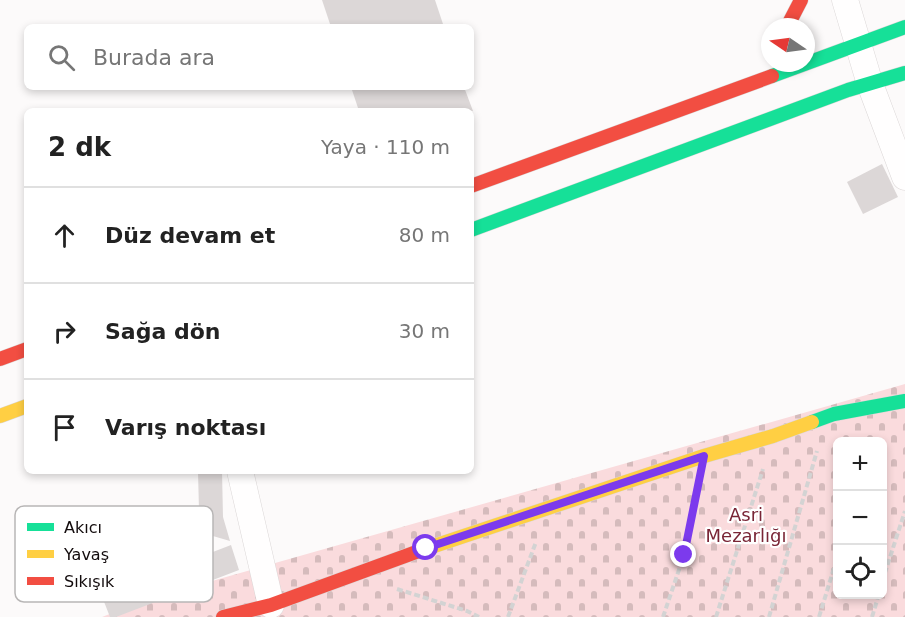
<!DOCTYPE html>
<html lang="tr">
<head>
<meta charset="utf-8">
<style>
  :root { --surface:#fff; --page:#f2f2f2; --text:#222; --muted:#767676; --line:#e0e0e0 }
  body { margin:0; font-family:"DejaVu Sans",sans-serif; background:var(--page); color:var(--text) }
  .controls { position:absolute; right:18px; bottom:18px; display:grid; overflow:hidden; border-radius:9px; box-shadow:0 3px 9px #0003 }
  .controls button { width:54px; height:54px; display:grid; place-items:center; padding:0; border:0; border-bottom:2px solid var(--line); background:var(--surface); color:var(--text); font:30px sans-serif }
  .compass { position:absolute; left:761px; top:18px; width:54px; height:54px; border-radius:50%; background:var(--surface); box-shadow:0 3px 9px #0003; rotate:283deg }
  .stop { position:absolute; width:18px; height:18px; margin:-14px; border:4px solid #7c3aed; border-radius:50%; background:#fff }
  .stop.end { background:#7c3aed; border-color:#fff; box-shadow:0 2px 6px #0008 }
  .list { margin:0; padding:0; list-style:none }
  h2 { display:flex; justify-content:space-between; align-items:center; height:78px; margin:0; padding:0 24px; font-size:26px }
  h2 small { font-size:20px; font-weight:400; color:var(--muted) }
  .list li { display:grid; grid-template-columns:39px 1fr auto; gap:18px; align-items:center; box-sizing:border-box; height:96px; padding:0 24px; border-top:2px solid var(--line) }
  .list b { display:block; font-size:22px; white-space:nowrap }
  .list em { font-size:20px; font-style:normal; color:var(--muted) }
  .icon { flex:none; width:33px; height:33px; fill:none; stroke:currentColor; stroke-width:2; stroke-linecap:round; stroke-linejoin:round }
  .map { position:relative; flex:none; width:905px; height:617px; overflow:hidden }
  .search { position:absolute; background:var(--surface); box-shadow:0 3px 9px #0003; left:24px; top:24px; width:450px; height:66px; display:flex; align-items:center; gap:15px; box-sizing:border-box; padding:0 21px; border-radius:9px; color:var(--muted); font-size:22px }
  .panel { position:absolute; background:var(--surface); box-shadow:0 3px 9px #0003; left:24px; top:108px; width:450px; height:366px; border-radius:9px }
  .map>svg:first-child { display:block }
  .cemetery { fill:url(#cemetery-stones); fill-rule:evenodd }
  .building { fill:#dcd7d7 }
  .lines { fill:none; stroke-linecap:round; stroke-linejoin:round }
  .street-casing { stroke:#dbd7d7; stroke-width:27 }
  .fast-casing { stroke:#dbd7d7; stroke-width:15 }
  .slow-casing { stroke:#dbd7d7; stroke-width:15 }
  .jam-casing { stroke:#dbd7d7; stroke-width:15 }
  .path { stroke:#d3d3d3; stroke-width:4; stroke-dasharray:6 3; stroke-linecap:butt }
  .street { stroke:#fffefe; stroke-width:26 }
  .fast { stroke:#16e098; stroke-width:14 }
  .slow { stroke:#ffcf43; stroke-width:14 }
  .jam { stroke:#f24e42; stroke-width:14 }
  .route { stroke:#7c3aed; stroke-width:8 }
  .labels { text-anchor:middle; stroke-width:4.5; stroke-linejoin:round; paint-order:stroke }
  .park-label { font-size:18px; fill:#792536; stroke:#fff }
  .key { fill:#fff; stroke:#b8b6b6; stroke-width:1.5 }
  .key-label { font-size:16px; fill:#120b0c }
</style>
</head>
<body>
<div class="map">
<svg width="905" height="617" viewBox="0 0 905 617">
  <defs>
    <pattern id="cemetery-stones" width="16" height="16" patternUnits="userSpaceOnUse" patternTransform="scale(1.5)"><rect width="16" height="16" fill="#fadbdd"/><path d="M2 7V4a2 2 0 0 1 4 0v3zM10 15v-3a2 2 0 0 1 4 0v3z" fill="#d5bbbc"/></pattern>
  </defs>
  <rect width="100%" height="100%" fill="#fcfafa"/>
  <!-- cemetery -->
  <path class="cemetery" d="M905,384V617H102L145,600ZM838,442H882V594H838Z"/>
  <!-- building -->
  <g class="building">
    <polygon points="322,0 435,0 444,27 331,27"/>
    <polygon points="351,87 464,87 473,111 359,111"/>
    <polygon points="882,164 898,197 863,214 847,182"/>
    <polygon points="222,471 223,517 230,541 182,527 187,510 199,510 198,472"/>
    <polygon points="109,529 117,551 136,544 148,577 231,545 239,570 116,617 110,617 101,594 83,601 73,575 91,567 81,540"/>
  </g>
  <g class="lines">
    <defs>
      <g id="street">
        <polyline points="845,0 870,84 905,177"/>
        <polyline points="240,471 271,605"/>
      </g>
      <g id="fast">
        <polyline points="772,76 905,27"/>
        <polyline points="471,230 848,90 905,73"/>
        <polyline points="812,422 834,414 905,401"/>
      </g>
      <g id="slow">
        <polyline points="0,416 27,406"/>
        <polyline points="419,551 704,456 773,436 812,422"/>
      </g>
      <g id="jam">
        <polyline points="787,27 801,0"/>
        <polyline points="471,186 772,76"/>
        <polyline points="0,359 27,349"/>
        <polyline points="223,617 271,605 419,551"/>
      </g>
    </defs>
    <!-- street casing -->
    <use href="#street" class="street-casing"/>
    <!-- fast casing -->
    <use href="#fast" class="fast-casing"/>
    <!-- slow casing -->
    <use href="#slow" class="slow-casing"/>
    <!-- jam casing -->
    <use href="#jam" class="jam-casing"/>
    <!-- path -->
    <g class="path">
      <polyline points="882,582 905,511"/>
      <polyline points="397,589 467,611 479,617"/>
      <polyline points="508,617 536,542"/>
      <polyline points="663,617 684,555 698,486"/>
      <polyline points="716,617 763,469"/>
      <polyline points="769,617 817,451"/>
      <polyline points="819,617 838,555"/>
      <polyline points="872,617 879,594"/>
    </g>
    <!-- street -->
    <use href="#street" class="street"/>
    <!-- fast -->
    <use href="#fast" class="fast"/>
    <!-- slow -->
    <use href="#slow" class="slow"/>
    <!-- jam -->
    <use href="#jam" class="jam"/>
  </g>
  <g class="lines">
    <!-- route -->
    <polyline class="route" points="426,548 704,456 684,555"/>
  </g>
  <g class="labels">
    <!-- park labels -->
    <g class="park-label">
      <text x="746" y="521">Asri<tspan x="746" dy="21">Mezarlığı</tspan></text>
    </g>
  </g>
  <!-- legend -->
  <rect x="15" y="506" width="198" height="96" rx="9" class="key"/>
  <rect x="27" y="523" width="27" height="8" fill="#16e098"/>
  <rect x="27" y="550" width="27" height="8" fill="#ffcf43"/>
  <rect x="27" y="577" width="27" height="8" fill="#f24e42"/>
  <g class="key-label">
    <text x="64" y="533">Akıcı</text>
    <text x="64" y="560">Yavaş</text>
    <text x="64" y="587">Sıkışık</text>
  </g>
</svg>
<div class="controls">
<button>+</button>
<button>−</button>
<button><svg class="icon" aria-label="locate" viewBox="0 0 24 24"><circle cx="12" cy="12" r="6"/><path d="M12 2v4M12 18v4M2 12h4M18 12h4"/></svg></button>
</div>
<svg class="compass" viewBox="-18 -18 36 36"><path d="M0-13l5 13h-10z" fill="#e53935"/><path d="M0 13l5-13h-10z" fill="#767676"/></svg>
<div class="stop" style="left:426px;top:548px"></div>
<div class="stop end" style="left:684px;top:555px"></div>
<div class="search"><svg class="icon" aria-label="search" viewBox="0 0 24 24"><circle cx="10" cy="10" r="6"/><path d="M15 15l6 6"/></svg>Burada ara</div>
<section class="panel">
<h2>2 dk<small>Yaya · 110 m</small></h2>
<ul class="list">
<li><svg class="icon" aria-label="ahead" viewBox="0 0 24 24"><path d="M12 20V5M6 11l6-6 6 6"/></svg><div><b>Düz devam et</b></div><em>80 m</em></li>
<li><svg class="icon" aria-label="right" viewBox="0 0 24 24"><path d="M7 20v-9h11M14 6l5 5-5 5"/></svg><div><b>Sağa dön</b></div><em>30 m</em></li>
<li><svg class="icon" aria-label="arrive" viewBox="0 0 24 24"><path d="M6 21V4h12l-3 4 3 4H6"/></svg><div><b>Varış noktası</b></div></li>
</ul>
</section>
</div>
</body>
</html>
